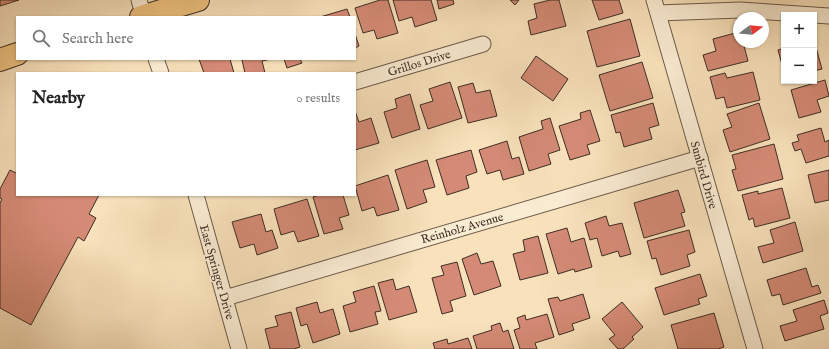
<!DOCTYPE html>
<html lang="en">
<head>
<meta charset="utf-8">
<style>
  :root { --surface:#fff; --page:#f6f6f6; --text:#222; --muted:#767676; --line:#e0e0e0 }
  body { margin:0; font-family:"IM FELL English",serif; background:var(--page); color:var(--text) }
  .controls { position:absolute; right:12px; top:12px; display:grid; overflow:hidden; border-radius:0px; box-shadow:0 1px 3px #0004 }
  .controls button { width:36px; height:36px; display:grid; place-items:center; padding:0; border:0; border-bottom:1px solid var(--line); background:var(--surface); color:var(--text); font:20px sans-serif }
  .compass { position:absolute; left:733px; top:12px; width:36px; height:36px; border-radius:50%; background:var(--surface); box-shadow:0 1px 3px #0004; rotate:74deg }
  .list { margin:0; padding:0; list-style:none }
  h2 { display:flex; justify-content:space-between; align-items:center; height:52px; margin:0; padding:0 16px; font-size:17px }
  h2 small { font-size:13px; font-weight:400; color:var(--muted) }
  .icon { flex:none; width:22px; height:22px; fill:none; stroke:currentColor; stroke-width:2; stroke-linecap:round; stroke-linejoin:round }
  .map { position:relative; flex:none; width:829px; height:349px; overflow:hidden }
  .search { position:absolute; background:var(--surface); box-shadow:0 1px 3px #0004; left:16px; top:16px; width:340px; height:44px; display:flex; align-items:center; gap:10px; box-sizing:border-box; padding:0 14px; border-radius:0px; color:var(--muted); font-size:15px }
  .panel { position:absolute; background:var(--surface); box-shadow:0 1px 3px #0004; left:16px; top:72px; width:340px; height:124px; border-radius:0px }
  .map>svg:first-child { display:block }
  .building { fill:#d48a75; stroke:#3e2e24 }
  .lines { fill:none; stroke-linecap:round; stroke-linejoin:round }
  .minor-casing { stroke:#6c5b4a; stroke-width:17 }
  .primary-casing { stroke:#3e2e24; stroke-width:24 }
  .minor { stroke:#faecd3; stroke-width:15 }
  .primary { stroke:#ecc07e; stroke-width:22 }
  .labels { text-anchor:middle; stroke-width:3; stroke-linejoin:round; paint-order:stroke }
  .street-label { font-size:12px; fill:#3e2e24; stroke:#faecd3 }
</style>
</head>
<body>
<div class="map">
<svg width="829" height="349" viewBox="0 0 829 349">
  <rect width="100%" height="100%" fill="#f8e1bb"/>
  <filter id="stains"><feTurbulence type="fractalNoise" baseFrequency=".005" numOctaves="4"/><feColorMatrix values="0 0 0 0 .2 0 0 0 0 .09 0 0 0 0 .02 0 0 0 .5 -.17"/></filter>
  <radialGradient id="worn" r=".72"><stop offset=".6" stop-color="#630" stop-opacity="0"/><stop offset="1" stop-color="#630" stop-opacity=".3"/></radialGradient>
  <!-- building -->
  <g class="building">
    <polygon points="0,0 19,0 0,6"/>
    <polygon points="380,0 388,0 398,33 377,39 374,30 363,33 355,8"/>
    <polygon points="393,0 431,0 437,20 415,27 412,17 399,21"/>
    <polygon points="437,0 453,0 454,4 439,9"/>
    <polygon points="510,0 519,0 515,5"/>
    <polygon points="550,0 559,0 566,26 531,35 528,21 537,18 534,4"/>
    <polygon points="592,0 619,0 623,13 599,20"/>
    <polygon points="347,9 350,17 320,17"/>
    <polygon points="630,19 640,56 597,67 587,31"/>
    <polygon points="739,32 739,42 743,42 748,61 708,71 703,55 716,51 713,39"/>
    <polygon points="355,34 359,46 355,48"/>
    <polygon points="814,40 822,69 814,71"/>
    <polygon points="784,48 784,72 778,50"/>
    <polygon points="536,56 568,79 553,101 521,78"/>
    <polygon points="199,59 230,59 234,73 204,73"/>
    <polygon points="246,59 271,59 262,61 265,73 245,73 242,60"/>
    <polygon points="284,59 300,59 302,63 287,68"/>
    <polygon points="642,62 653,98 610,111 599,75"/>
    <polygon points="753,72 760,100 727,108 724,97 716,99 710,77 725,73 727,78"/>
    <polygon points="825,80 829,96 817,100 821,112 799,118 791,90"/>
    <polygon points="450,82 462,118 428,129 420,105 433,101 429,89"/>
    <polygon points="473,83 476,93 490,90 497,116 468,123 458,87"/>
    <polygon points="410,94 420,129 392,138 384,112 397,108 395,99"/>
    <polygon points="653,103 659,125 649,128 652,139 624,147 620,132 616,133 611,115"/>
    <polygon points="759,103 770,139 730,152 723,130 732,127 727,114"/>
    <polygon points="590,110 600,141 587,145 590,154 570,160 559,126 581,119 580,113"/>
    <polygon points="355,111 359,122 371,118 379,143 355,150"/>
    <polygon points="550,118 560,150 548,154 551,164 529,171 519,137 543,129 541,121"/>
    <polygon points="821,128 825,142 829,140 829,156 806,163 801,149 795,151 792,143 799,141 797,135"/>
    <polygon points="507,141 512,159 519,157 524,174 503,180 500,170 487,174 479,150"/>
    <polygon points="774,144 783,179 738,191 732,170 736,169 732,155"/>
    <polygon points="471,150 477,172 466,176 469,188 447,195 436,160"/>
    <polygon points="427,160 435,187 423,190 427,202 407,209 395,170"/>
    <polygon points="10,170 16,173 17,171 17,195 99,195 89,214 96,218 84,241 78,237 31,325 0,308 0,203 2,199 0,198 0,189"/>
    <polygon points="829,170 829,200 815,203 808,175"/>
    <polygon points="388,175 399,210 377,216 374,207 362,211 355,186"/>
    <polygon points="782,188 790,218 755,227 753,218 749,220 742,195 758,191 758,194"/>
    <polygon points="678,190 685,212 681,213 685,226 644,238 634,203"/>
    <polygon points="319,195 343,195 349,215 339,218 343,229 324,234 313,197"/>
    <polygon points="307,199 319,236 298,242 294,231 281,235 274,209"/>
    <polygon points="261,214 266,232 272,230 278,248 257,255 254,244 240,248 232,222"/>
    <polygon points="606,216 609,226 622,223 631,254 620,257 618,251 602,256 597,238 590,240 585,223"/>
    <polygon points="795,222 803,251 763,263 758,247 774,243 770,230"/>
    <polygon points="567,228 571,242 584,238 592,267 575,272 574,269 558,274 546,234"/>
    <polygon points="689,230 695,252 687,255 690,266 661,275 656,258 652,259 647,241"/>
    <polygon points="538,236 548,273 520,280 513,254 525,251 523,240"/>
    <polygon points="477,253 481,264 493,261 501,286 474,295 462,259"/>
    <polygon points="457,262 466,296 450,301 453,311 442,314 432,278 444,275 441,266"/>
    <polygon points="806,268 812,287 818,285 821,293 783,305 780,294 772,296 767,280"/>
    <polygon points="700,274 707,296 698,299 700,304 664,315 655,288"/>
    <polygon points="393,279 396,290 409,286 417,312 389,320 378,283"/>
    <polygon points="374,286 381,311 375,312 378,324 350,332 343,306 356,302 353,292"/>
    <polygon points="583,294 590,318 572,324 574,330 559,335 548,299 558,297 560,301"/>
    <polygon points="824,300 828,313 820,316 824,329 785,341 780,326 797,321 793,310"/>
    <polygon points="317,302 320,313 333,309 340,334 313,343 307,324 301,326 296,308"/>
    <polygon points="622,302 643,327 632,337 634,339 623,349 618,349 609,339 615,335 602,319"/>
    <polygon points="291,312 300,347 294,349 270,349 265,329 278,326 275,316"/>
    <polygon points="714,313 724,347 718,349 678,349 671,325"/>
    <polygon points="547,314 554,337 535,343 537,349 520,349 514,330 520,328 517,318 525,315 526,320"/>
    <polygon points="500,323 503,332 508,330 514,349 477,349 473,336 492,330 491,326"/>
    <polygon points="468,338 472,349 435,349 433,343 447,339 448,344"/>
  </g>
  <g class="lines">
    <defs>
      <g id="minor">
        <polyline points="139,0 144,17"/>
        <polyline points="654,0 755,349"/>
        <polyline points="658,13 740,10 829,16"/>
        <polyline points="156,59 161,73"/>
        <polyline points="355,82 483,44"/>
        <polyline points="196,195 239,349"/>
        <polyline points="225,298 700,158"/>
      </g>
      <g id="primary">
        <polyline points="141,17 198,0"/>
        <polyline points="0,60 17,54"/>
      </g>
    </defs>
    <!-- minor casing -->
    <use href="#minor" class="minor-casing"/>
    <!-- primary casing -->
    <use href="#primary" class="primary-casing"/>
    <!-- minor -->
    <use href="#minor" class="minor"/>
    <!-- primary -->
    <use href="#primary" class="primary"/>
  </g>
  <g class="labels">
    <!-- street labels -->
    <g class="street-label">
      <text transform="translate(419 63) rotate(-17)" y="4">Grillos Drive</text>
      <text transform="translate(704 175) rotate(74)" y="4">Sunbird Drive</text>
      <text transform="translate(462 228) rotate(-16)" y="4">Reinholz Avenue</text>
      <text transform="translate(217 272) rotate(74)" y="4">East Springer Drive</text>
    </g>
  </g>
  <rect width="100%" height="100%" filter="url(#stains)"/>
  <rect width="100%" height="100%" fill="url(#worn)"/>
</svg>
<div class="controls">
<button>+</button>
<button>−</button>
</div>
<svg class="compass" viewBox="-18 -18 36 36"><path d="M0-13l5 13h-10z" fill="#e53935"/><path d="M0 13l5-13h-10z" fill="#767676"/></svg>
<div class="search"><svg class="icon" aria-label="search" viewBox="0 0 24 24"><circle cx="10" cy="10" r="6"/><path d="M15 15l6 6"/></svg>Search here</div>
<section class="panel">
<h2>Nearby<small>0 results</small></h2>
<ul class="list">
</ul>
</section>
</div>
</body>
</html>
